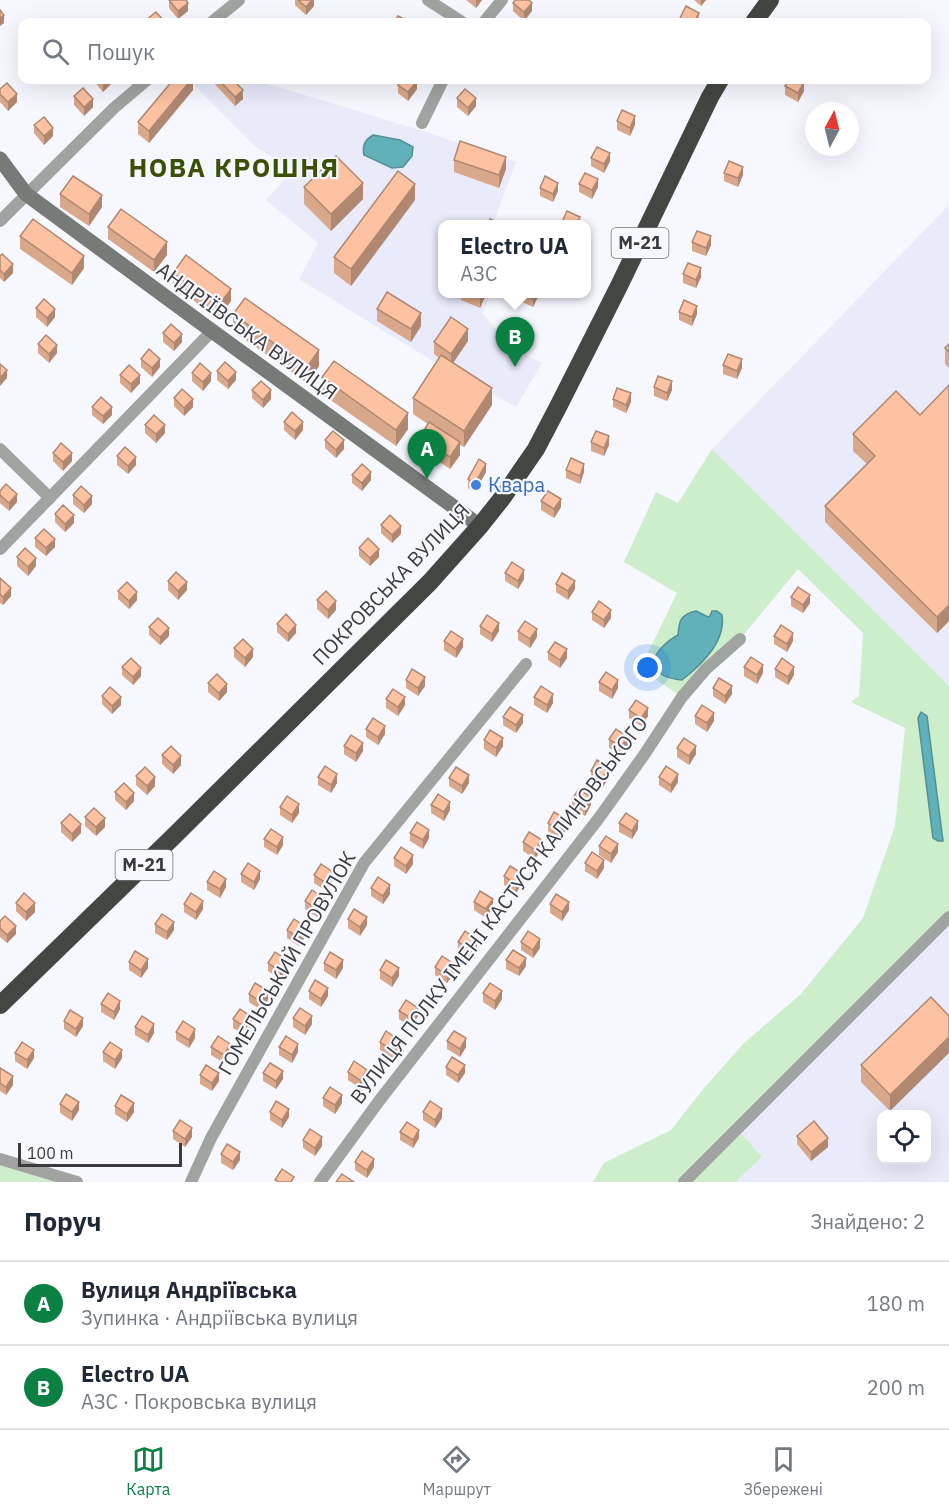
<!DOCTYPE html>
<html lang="uk">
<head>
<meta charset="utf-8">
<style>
  :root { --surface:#fff; --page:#f2f2f3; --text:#1f2937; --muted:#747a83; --line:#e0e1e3; --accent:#0b8043 }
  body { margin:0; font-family:"IBM Plex Sans",sans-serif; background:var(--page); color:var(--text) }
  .controls { position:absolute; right:18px; bottom:18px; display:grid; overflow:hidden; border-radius:12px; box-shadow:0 6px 24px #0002 }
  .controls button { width:54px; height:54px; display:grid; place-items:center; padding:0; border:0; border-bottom:2px solid var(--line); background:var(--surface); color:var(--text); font:30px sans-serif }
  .compass { position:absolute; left:805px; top:102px; width:54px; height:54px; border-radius:50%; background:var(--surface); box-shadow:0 6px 24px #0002; rotate:7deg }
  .scale { position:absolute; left:18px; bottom:15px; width:164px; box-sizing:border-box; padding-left:6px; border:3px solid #3b3b3f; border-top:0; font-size:16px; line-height:21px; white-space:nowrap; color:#3b3b3f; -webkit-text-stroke:4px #f6f7ff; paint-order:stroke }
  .you { position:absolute; left:648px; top:668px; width:21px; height:21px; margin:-15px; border:4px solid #fff; border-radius:50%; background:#1a73e8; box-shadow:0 0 0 9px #1a73e833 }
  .badge { display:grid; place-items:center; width:39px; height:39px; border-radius:50%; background:var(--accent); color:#fff; font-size:20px; font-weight:700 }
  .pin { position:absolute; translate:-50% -50px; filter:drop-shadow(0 2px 3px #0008) }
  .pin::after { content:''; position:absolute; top:32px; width:21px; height:18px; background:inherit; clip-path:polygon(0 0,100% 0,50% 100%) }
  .popup { position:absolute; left:438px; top:220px; width:153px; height:78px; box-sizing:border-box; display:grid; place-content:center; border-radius:12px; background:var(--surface); filter:drop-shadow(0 2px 4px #0005); font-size:20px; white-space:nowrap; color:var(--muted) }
  .popup b { font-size:22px; color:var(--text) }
  .popup::after { content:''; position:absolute; left:50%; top:100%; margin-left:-12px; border:12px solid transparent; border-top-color:var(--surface) }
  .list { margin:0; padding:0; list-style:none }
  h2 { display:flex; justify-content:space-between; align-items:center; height:78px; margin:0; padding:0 24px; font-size:26px }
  h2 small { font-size:20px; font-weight:400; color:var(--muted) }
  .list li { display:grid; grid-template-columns:39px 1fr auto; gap:18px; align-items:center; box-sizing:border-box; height:84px; padding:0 24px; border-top:2px solid var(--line) }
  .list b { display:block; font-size:22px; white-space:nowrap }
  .list p { margin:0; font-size:20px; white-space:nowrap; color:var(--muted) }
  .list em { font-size:20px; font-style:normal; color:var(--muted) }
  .icon { flex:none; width:33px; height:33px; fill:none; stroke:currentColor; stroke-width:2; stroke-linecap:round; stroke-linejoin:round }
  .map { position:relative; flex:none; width:949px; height:1182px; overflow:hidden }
  .search { position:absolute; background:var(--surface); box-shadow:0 6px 24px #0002; left:18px; right:18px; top:18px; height:66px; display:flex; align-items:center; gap:15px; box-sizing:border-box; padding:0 21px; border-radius:12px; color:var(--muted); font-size:22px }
  .sheet { height:246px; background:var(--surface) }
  nav { display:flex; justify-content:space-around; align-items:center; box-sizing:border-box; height:84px; border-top:2px solid var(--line); background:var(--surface); font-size:16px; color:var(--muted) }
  nav a { display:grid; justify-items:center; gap:3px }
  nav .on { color:var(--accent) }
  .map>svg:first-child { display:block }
  .built { fill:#e9eafa; fill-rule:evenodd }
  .green { fill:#cdeeca }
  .water { fill:#60b1b9; stroke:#558e94; stroke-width:1.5 }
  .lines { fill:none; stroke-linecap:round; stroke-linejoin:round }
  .street { stroke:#a1a3a0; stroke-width:12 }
  .secondary { stroke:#777b77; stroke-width:15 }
  .highway { stroke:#424741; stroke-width:18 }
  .wall { fill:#d9a78a }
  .shaded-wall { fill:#b08871 }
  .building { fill:#fcc2a1; stroke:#b08871; stroke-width:1.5 }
  .shop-dot { fill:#3f7fe0; stroke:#f6f7ff; stroke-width:2 }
  .labels { text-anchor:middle; stroke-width:4.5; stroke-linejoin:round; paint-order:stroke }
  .shield { fill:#f6f7ff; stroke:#737379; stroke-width:1.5 }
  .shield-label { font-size:18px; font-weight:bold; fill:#3b3b3f }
  .street-label { font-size:20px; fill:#3b3b3f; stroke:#f6f7ff }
  .shop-label { font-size:20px; fill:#366cbe; stroke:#f6f7ff; text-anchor:start }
  .district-label { font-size:26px; font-weight:bold; letter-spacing:1.5px; fill:#385106; stroke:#f6f7ff }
</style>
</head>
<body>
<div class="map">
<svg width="949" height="1182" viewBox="0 0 949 1182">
  <rect width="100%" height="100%" fill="#f6f7ff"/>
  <!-- built -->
  <g class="built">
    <polygon points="189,80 255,80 420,130 516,162 493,224 443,224 443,294 491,294 482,313 514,350 542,363 516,407 449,371 299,279 318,243 266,200 293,170 256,147"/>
    <polygon points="949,205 949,686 712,449"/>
    <path d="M949,917V1182H735L761,1157L737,1129ZM882,1114H926V1160H882Z"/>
  </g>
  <!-- green -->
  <g class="green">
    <polygon points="712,449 949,686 949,917 737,1129 762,1157 735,1182 593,1182 604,1163 671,1130 704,1088 744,1043 801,994 863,918 895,826 905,728 851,702 859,696 863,633 798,569 740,639 682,697 640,669 677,593 624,562 656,492 678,503"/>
    <polygon points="0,1165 58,1182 0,1182"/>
  </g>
  <!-- water -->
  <g class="water">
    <path d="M373,135L400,140L413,147L412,156L403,167L392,168L364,155C362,145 365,140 373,135Z"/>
    <path d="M510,324L531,333V341L524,349C510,343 510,338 510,324Z"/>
    <path d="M696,611L708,617L710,616L712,611H717L722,615C726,642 701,665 682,680C670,679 657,675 651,664C658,650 664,643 678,635C679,621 680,615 696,611Z"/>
    <polygon points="921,712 927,716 943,841 938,841 933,838 918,718"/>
  </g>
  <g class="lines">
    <!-- street -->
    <g class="street">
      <polyline points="428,0 462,22"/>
      <polyline points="212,22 239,0"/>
      <polyline points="484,22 502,0"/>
      <polyline points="422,123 443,80"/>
      <polyline points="0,221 114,108 147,80"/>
      <polyline points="0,449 50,498"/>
      <polyline points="0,549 212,331"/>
      <polyline points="0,1159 77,1182"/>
      <polyline points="191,1182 211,1138 364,863 526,664"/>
      <polyline points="320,1182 379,1101 599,818 644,755 682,697 706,669 740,639"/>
      <polyline points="684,1182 949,917"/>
    </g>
    <!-- secondary -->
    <polyline class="secondary" points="0,159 26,194 212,331 480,526"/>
    <!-- highway -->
    <g class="highway">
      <polyline points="754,22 770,0"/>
      <polyline points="0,1005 174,836 430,582 480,526 503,497 536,449 559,405 619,286 710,97 720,80"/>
    </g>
  </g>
  <!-- wall -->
  <g class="wall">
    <polygon points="169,0 188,11 178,19 169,8"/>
    <polygon points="295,0 314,0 314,6 306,15 295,5"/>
    <polygon points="466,0 482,0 476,8"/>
    <polygon points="694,0 706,0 701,6"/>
    <polygon points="513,3 532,11 524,21 513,11"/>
    <polygon points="680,18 699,21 698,22 680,22"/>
    <polygon points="93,80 112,80 112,83 103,92"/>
    <polygon points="193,80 193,90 149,143 138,134 138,122"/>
    <polygon points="211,80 233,80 243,99 235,106"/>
    <polygon points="481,80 491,80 487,84"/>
    <polygon points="398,85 417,89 408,101 398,93"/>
    <polygon points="785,86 804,91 798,102 785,95"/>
    <polygon points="0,89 17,102 8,111 0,102"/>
    <polygon points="74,96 93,107 84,116 74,105"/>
    <polygon points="457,98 476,106 468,116 457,107"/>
    <polygon points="617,121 635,125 630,136 617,130"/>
    <polygon points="34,125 53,136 44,145 34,133"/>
    <polygon points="591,158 610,161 604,173 591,166"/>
    <polygon points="454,160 506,169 499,188 454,172"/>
    <polygon points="724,173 743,175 738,187 724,181"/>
    <polygon points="579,184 598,187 592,199 579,192"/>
    <polygon points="304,187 363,199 331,231 304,204"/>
    <polygon points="540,188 558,191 553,202 540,196"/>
    <polygon points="60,194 102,207 89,226 60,207"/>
    <polygon points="415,200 351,286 334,273 334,257"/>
    <polygon points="108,227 167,255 154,272 108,239"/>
    <polygon points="20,236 84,268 72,285 20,249"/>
    <polygon points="692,242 711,245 706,256 692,251"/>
    <polygon points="0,256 13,273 4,282 0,278"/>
    <polygon points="173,273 231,301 218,319 173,285"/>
    <polygon points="683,274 701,277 696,288 683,283"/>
    <polygon points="461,294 486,294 480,308 461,300"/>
    <polygon points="520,294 539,294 533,307 520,301"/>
    <polygon points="36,308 55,317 47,327 36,317"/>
    <polygon points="377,309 421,326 411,342 377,321"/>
    <polygon points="679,312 697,314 692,326 679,320"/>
    <polygon points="233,314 319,366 307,383 233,331"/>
    <polygon points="163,333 182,342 174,351 163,342"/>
    <polygon points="468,341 453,363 492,405 464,447 460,445 460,455 450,469 420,449 420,437 428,424 413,414 413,398 439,358 434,354 434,342"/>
    <polygon points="38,344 57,353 49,363 38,353"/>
    <polygon points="949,344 949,368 945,364 945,348"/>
    <polygon points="141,359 160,367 152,377 141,367"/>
    <polygon points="723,365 742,368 737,379 723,374"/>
    <polygon points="217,371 236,380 228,389 217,380"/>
    <polygon points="192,373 211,381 203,391 192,381"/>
    <polygon points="120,375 140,383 131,393 120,383"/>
    <polygon points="322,377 408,429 396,446 322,394"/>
    <polygon points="949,385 949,621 937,633 825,522 825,506 867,464 853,451 853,434 920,415"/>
    <polygon points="654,387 672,390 667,401 654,396"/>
    <polygon points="252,390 271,399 263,408 252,398"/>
    <polygon points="174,398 193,407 184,416 174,406"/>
    <polygon points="613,399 631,402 626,413 613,407"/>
    <polygon points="92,407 112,415 103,424 92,415"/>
    <polygon points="284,422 303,430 295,440 284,430"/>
    <polygon points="145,425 165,433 156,443 145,433"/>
    <polygon points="325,440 344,449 336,458 325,448"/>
    <polygon points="591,442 609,445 604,456 591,451"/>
    <polygon points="53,453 72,461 63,471 53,461"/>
    <polygon points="117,456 136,465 128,474 117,465"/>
    <polygon points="566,470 584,472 580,484 566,478"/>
    <polygon points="486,472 475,492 468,488 468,479"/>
    <polygon points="352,475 371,480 362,491 352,483"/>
    <polygon points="0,491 17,502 9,511 0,503"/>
    <polygon points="73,495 92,504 84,513 73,504"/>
    <polygon points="541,501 561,507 554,518 541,510"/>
    <polygon points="55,514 74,523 65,532 55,522"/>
    <polygon points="381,525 401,534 392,543 381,533"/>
    <polygon points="35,538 55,547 46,556 35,547"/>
    <polygon points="359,548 379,557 370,566 359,556"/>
    <polygon points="17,557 36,566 28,576 17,566"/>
    <polygon points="505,573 524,579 518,589 505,581"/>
    <polygon points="0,578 11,596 3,605 0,603"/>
    <polygon points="168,581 187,590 178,600 168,590"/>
    <polygon points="556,584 575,589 568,600 556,592"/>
    <polygon points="118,591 137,600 129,609 118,599"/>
    <polygon points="791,597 810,603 803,613 791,606"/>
    <polygon points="317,600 336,610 328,619 317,609"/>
    <polygon points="592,612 611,618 604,628 592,620"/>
    <polygon points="277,624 296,633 288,642 277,632"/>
    <polygon points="480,626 499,631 492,642 480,634"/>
    <polygon points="149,627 169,636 160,645 149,635"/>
    <polygon points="518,631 537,637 530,648 518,640"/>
    <polygon points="774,636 793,641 787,652 774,644"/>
    <polygon points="444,641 463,647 456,658 444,650"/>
    <polygon points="234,648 253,657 245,667 234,657"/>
    <polygon points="548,652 567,658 560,668 548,660"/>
    <polygon points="122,667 141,676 133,685 122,675"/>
    <polygon points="744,667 763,673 757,684 744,676"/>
    <polygon points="775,669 794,675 788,685 775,677"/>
    <polygon points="406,680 425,686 418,696 406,688"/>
    <polygon points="599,682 618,688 612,699 599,691"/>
    <polygon points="208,683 227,692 219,701 208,692"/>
    <polygon points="713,688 732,694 725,704 713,696"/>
    <polygon points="102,696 121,705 112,714 102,704"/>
    <polygon points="534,697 553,703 547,713 534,705"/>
    <polygon points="386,699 405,705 398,716 386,708"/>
    <polygon points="629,710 648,716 641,726 629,718"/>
    <polygon points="695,716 714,721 707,732 695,724"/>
    <polygon points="503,717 523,723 516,733 503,725"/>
    <polygon points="366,729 385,734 378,745 366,737"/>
    <polygon points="609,739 628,745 621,756 609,748"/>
    <polygon points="484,740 503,746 496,757 484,749"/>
    <polygon points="344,746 363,751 356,762 344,754"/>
    <polygon points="677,748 696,754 689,765 677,757"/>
    <polygon points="162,755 181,765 173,774 162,764"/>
    <polygon points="591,771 610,776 603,787 591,779"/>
    <polygon points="136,776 155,786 147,795 136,785"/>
    <polygon points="318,777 337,783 331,793 318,785"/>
    <polygon points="659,777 678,782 671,793 659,785"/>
    <polygon points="449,778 469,783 462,794 449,786"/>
    <polygon points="115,792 134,801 126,810 115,800"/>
    <polygon points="572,799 591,805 585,816 572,808"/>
    <polygon points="431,805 450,810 444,821 431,813"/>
    <polygon points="280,807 299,813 292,823 280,815"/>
    <polygon points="85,817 105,827 96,836 85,826"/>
    <polygon points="61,823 81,833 72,842 61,832"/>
    <polygon points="548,823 567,828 560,839 548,831"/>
    <polygon points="619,823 638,829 632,839 619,832"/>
    <polygon points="410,833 429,838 423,849 410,841"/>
    <polygon points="264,839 283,845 277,855 264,847"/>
    <polygon points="523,842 542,848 535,859 523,851"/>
    <polygon points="599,846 618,852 611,863 599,855"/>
    <polygon points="394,858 413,864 406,874 394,866"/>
    <polygon points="585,863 604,868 597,879 585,871"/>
    <polygon points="241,874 260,879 254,890 241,882"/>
    <polygon points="314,875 333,881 326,891 314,883"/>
    <polygon points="504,876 523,882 516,893 504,885"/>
    <polygon points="207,882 226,887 220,898 207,890"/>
    <polygon points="371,888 390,894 383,904 371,896"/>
    <polygon points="305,901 324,906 317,917 305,909"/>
    <polygon points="474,902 493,907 486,918 474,910"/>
    <polygon points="16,903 35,912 26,921 16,911"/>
    <polygon points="184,904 203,909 196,920 184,912"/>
    <polygon points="550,904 569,910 562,921 550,913"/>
    <polygon points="348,919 367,925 360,936 348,928"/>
    <polygon points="0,921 16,934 7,943 0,937"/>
    <polygon points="155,924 174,930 167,940 155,933"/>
    <polygon points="287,930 306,935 299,946 287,938"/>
    <polygon points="458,942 477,948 471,958 458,950"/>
    <polygon points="521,942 540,948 533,958 521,950"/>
    <polygon points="506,960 526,966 519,976 506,969"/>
    <polygon points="129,962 148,968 141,978 129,970"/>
    <polygon points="268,963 287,969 280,979 268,971"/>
    <polygon points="324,963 343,968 336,979 324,971"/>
    <polygon points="435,967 454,973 447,983 435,975"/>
    <polygon points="380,970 399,976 392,987 380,979"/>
    <polygon points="309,991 328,996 321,1007 309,999"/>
    <polygon points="483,993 502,999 495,1010 483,1002"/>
    <polygon points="249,994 268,1000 261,1010 249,1002"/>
    <polygon points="931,997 890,1111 861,1082 861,1065"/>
    <polygon points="101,1004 120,1009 114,1020 101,1012"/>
    <polygon points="399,1011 418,1016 411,1027 399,1019"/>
    <polygon points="293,1018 312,1024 305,1035 293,1027"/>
    <polygon points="233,1019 252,1025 245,1035 233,1028"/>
    <polygon points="64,1021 83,1026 76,1037 64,1029"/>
    <polygon points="135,1027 154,1033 148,1043 135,1035"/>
    <polygon points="176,1032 195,1038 189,1048 176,1040"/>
    <polygon points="447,1041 466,1047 460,1057 447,1049"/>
    <polygon points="380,1042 399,1048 392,1058 380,1050"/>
    <polygon points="211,1047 230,1052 224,1063 211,1055"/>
    <polygon points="279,1047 298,1052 292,1063 279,1055"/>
    <polygon points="103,1052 122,1058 115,1069 103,1061"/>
    <polygon points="15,1053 34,1058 27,1069 15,1061"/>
    <polygon points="446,1067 465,1073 458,1083 446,1075"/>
    <polygon points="0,1068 13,1085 6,1095 0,1091"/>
    <polygon points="348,1072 367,1078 360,1088 348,1080"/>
    <polygon points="263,1073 283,1079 276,1089 263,1081"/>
    <polygon points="200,1075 219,1081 212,1091 200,1084"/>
    <polygon points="323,1098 342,1103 335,1114 323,1106"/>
    <polygon points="60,1104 79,1110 72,1121 60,1113"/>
    <polygon points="115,1106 134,1112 127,1122 115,1114"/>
    <polygon points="270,1112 289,1117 282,1128 270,1120"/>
    <polygon points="423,1112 442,1118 435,1128 423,1120"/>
    <polygon points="173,1131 192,1137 185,1147 173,1139"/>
    <polygon points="400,1132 419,1138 413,1148 400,1140"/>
    <polygon points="797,1136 828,1147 811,1161 797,1144"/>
    <polygon points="303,1140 322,1146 315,1156 303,1148"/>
    <polygon points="221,1154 240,1160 233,1170 221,1163"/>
    <polygon points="355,1162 374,1167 367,1178 355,1170"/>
  </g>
  <!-- shaded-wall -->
  <g class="shaded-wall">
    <polygon points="312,0 314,0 314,6 306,15 306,7"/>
    <polygon points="476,0 482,0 476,8"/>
    <polygon points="701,0 706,0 701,6"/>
    <polygon points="188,3 188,11 178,19 178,11"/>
    <polygon points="532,3 532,11 524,21 524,12"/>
    <polygon points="699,13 698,22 694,22"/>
    <polygon points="4,15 4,23 0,26 0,18"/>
    <polygon points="107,80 112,80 112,83 103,92 103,83"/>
    <polygon points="191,80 193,80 193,90 149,143 149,131"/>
    <polygon points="417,81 417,89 408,101 408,92"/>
    <polygon points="804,82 804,91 798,102 798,93"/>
    <polygon points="243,90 243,99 235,106 235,97"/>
    <polygon points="17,94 17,102 8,111 8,102"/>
    <polygon points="476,98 476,106 468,116 468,108"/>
    <polygon points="93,99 93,107 84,116 84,107"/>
    <polygon points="635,116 635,125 630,136 630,128"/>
    <polygon points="53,128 53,136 44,145 44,136"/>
    <polygon points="610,153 610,161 604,173 604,164"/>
    <polygon points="506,157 506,169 499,188 499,175"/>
    <polygon points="743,167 743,175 738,187 738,178"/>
    <polygon points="598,179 598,187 592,199 592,190"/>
    <polygon points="363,183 363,199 331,231 331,214"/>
    <polygon points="558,183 558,191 553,202 553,194"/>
    <polygon points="415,184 415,200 351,286 351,269"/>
    <polygon points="102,195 102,207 89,226 89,214"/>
    <polygon points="711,236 711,245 706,256 706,248"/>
    <polygon points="167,242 167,255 154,272 154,260"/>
    <polygon points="84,256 84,268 72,285 72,273"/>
    <polygon points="13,264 13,273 4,282 4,274"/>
    <polygon points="701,268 701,277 696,288 696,280"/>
    <polygon points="231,289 231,301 218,319 218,306"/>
    <polygon points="480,294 486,294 480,308"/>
    <polygon points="536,294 539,294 539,295 533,307 533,299"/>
    <polygon points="697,306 697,314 692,326 692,317"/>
    <polygon points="55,309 55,317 47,327 47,318"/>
    <polygon points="421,313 421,326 411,342 411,329"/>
    <polygon points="468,329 468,341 451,366 451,354"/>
    <polygon points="182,334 182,342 174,351 174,343"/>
    <polygon points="57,345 57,353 49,363 49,354"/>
    <polygon points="319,350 319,366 307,383 307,367"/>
    <polygon points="160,359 160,367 152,377 152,368"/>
    <polygon points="742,359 742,368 737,379 737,371"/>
    <polygon points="7,370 7,378 0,386 0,378"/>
    <polygon points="236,372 236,380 228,389 228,381"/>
    <polygon points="211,373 211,381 203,391 203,382"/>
    <polygon points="140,375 140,383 131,393 131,384"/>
    <polygon points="672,381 672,390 667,401 667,393"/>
    <polygon points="492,388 492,405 464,447 464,431"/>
    <polygon points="271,390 271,399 263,408 263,400"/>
    <polygon points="631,393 631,402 626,413 626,405"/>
    <polygon points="193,399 193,407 184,416 184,408"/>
    <polygon points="112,407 112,415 103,424 103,416"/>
    <polygon points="408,413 408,429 396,446 396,430"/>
    <polygon points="303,422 303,430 295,440 295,431"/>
    <polygon points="165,425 165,433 156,443 156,434"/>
    <polygon points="609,436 609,445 604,456 604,448"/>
    <polygon points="344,440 344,449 336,458 336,450"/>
    <polygon points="460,442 460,455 450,469 450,457"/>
    <polygon points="72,453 72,461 63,471 63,462"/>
    <polygon points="136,457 136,465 128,474 128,466"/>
    <polygon points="486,464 486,472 475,492 475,483"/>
    <polygon points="584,464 584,472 580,484 580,476"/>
    <polygon points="371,472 371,480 362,491 362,483"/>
    <polygon points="17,494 17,502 9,511 9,503"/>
    <polygon points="92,496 92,504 84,513 84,505"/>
    <polygon points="561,499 561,507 554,518 554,509"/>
    <polygon points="74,515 74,523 65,532 65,524"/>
    <polygon points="401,526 401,534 392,543 392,535"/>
    <polygon points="55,539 55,547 46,556 46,548"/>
    <polygon points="379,549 379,557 370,566 370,558"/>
    <polygon points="36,558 36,566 28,576 28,567"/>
    <polygon points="524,570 524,579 518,589 518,581"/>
    <polygon points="575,581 575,589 568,600 568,591"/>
    <polygon points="187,582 187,590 178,600 178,591"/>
    <polygon points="11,588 11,596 3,605 3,597"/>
    <polygon points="137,592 137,600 129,609 129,601"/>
    <polygon points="810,595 810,603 803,613 803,605"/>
    <polygon points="336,601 336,610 328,619 328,610"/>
    <polygon points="949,605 949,621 937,633 937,617"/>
    <polygon points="611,610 611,618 604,628 604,620"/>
    <polygon points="499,623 499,631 492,642 492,634"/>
    <polygon points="296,625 296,633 288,642 288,634"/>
    <polygon points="169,628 169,636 160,645 160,637"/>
    <polygon points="537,629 537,637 530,648 530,639"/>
    <polygon points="793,633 793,641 787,652 787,644"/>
    <polygon points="463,639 463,647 456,658 456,649"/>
    <polygon points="253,649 253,657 245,667 245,658"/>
    <polygon points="567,649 567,658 560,668 560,660"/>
    <polygon points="763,665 763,673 757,684 757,675"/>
    <polygon points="794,667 794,675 788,685 788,677"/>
    <polygon points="141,668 141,676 133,685 133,677"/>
    <polygon points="425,677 425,686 418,696 418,688"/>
    <polygon points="618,680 618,688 612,699 612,690"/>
    <polygon points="227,684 227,692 219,701 219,693"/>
    <polygon points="732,686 732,694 725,704 725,696"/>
    <polygon points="553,694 553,703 547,713 547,705"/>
    <polygon points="121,697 121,705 112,714 112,706"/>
    <polygon points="405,697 405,705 398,716 398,707"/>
    <polygon points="648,708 648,716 641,726 641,718"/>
    <polygon points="714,713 714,721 707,732 707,723"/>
    <polygon points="523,715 523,723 516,733 516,725"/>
    <polygon points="385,726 385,734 378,745 378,737"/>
    <polygon points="628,737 628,745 621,756 621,747"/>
    <polygon points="503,738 503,746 496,757 496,748"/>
    <polygon points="363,743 363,751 356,762 356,753"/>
    <polygon points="696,746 696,754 689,765 689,756"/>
    <polygon points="181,756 181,765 173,774 173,765"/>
    <polygon points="610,768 610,776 603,787 603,778"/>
    <polygon points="337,774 337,783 331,793 331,785"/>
    <polygon points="678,774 678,782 671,793 671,785"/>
    <polygon points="469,775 469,783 462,794 462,786"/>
    <polygon points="155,777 155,786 147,795 147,786"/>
    <polygon points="134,793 134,801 126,810 126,802"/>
    <polygon points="591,797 591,805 585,816 585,807"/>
    <polygon points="450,802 450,810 444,821 444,812"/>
    <polygon points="299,804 299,813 292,823 292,815"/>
    <polygon points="105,818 105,827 96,836 96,827"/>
    <polygon points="567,820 567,828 560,839 560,831"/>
    <polygon points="638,821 638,829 632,839 632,831"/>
    <polygon points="81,824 81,833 72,842 72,834"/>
    <polygon points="429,830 429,838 423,849 423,840"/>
    <polygon points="283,837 283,845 277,855 277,847"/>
    <polygon points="542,840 542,848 535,859 535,850"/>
    <polygon points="618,844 618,852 611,863 611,854"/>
    <polygon points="413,855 413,864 406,874 406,866"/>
    <polygon points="604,860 604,868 597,879 597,871"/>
    <polygon points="260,871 260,879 254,890 254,882"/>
    <polygon points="333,872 333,881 326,891 326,883"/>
    <polygon points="523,874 523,882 516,893 516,884"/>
    <polygon points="226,879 226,887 220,898 220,889"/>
    <polygon points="390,885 390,894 383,904 383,896"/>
    <polygon points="324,898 324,906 317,917 317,909"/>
    <polygon points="493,899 493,907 486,918 486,909"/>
    <polygon points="203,901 203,909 196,920 196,912"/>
    <polygon points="569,902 569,910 562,921 562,912"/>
    <polygon points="35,903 35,912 26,921 26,912"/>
    <polygon points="367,917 367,925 360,936 360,927"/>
    <polygon points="174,922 174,930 167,940 167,932"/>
    <polygon points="16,926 16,934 7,943 7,935"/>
    <polygon points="306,927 306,935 299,946 299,938"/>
    <polygon points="477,939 477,948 471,958 471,950"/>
    <polygon points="540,939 540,948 533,958 533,950"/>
    <polygon points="526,958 526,966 519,976 519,968"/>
    <polygon points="148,959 148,968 141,978 141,970"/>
    <polygon points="287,960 287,969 280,979 280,971"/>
    <polygon points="343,960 343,968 336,979 336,970"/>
    <polygon points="454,964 454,973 447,983 447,975"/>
    <polygon points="399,968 399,976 392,987 392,978"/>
    <polygon points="328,988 328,996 321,1007 321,999"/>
    <polygon points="268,991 268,1000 261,1010 261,1002"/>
    <polygon points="502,991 502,999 495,1010 495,1001"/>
    <polygon points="120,1001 120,1009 114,1020 114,1012"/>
    <polygon points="418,1008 418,1016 411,1027 411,1018"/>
    <polygon points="312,1016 312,1024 305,1035 305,1026"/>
    <polygon points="252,1017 252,1025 245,1035 245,1027"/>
    <polygon points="83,1018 83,1026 76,1037 76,1029"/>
    <polygon points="154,1024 154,1033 148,1043 148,1035"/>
    <polygon points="195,1029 195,1038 189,1048 189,1040"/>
    <polygon points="949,1037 949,1053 890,1111 890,1095"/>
    <polygon points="466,1038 466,1047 460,1057 460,1049"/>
    <polygon points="399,1040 399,1048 392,1058 392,1050"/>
    <polygon points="230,1044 230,1052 224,1063 224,1055"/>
    <polygon points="298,1044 298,1052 292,1063 292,1055"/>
    <polygon points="34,1050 34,1058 27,1069 27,1060"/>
    <polygon points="122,1050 122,1058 115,1069 115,1060"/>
    <polygon points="465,1065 465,1073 458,1083 458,1075"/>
    <polygon points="367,1070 367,1078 360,1088 360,1080"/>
    <polygon points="283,1071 283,1079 276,1089 276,1081"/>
    <polygon points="219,1073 219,1081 212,1091 212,1083"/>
    <polygon points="13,1076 13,1085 6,1095 6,1087"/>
    <polygon points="342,1095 342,1103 335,1114 335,1105"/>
    <polygon points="79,1102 79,1110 72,1121 72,1112"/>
    <polygon points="134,1103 134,1112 127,1122 127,1114"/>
    <polygon points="289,1109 289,1117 282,1128 282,1120"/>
    <polygon points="442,1109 442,1118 435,1128 435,1120"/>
    <polygon points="192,1128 192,1137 185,1147 185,1139"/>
    <polygon points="419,1130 419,1138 413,1148 413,1140"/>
    <polygon points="322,1137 322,1146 315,1156 315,1148"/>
    <polygon points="828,1138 828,1147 811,1161 811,1152"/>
    <polygon points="240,1152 240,1160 233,1170 233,1162"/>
    <polygon points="374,1159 374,1167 367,1178 367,1170"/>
  </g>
  <!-- building -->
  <g class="building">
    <polygon points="169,0 186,0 188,3 178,11"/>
    <polygon points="298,0 312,0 306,7"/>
    <polygon points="515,0 529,0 532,3 524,12 513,3"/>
    <polygon points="686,6 699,13 694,22 690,22 680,18"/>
    <polygon points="0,10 4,15 0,18"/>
    <polygon points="156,12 165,22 148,22 146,20"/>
    <polygon points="398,16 410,22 394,22"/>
    <polygon points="99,80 107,80 103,83"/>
    <polygon points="173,80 191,80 149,131 138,122"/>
    <polygon points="219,80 233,80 243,90 235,97"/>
    <polygon points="402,80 415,80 417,81 408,92 398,85"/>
    <polygon points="789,80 799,80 804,82 798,93 785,86"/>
    <polygon points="7,83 17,94 8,102 0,94 0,89"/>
    <polygon points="83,88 93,99 84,107 74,96"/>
    <polygon points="465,89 476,98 468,108 457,98"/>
    <polygon points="622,110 635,116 630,128 617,121"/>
    <polygon points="44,117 53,128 44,136 34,125"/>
    <polygon points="460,141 506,157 499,175 454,160"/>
    <polygon points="597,147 610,153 604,164 591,158"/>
    <polygon points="336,156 363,183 331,214 304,187"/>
    <polygon points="729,161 743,167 738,178 724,173"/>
    <polygon points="398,171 415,184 351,269 334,257"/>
    <polygon points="585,173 598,179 592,190 579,184"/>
    <polygon points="73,176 102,195 89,214 60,194"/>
    <polygon points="545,176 558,183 553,194 540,188"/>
    <polygon points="121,209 167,242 154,260 108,227"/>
    <polygon points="567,211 580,217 577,225 567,225 562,222"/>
    <polygon points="33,219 84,256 72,273 20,236"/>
    <polygon points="490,219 503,225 488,225"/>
    <polygon points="697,231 711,236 706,248 692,242"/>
    <polygon points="2,254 13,264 4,274 0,270 0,256"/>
    <polygon points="186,255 231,289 218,306 173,273"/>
    <polygon points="688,263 701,268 696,280 683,274"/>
    <polygon points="387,292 421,313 411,329 377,309"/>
    <polygon points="523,294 536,294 533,299"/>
    <polygon points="245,298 319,350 307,367 233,314"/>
    <polygon points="44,299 55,309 47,318 36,308"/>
    <polygon points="684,300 697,306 692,317 679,312"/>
    <polygon points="451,317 468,329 451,354 434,342"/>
    <polygon points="171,324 182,334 174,343 163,333"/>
    <polygon points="46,335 57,345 49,354 38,344"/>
    <polygon points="949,344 949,352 945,348"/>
    <polygon points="149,349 160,359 152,368 141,359"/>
    <polygon points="728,354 742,359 737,371 723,365"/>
    <polygon points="441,355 492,388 464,431 413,398"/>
    <polygon points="334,361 408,413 396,430 322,377"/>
    <polygon points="225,362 236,372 228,381 217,371"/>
    <polygon points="200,363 211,373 203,382 192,373"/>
    <polygon points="0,364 7,370 0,378"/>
    <polygon points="129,365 140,375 131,384 120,375"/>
    <polygon points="658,376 672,381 667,393 654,387"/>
    <polygon points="261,381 271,390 263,400 252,390"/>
    <polygon points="949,385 949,605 937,617 825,506 875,456 853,434 896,391 920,415"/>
    <polygon points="617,388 631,393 626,405 613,399"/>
    <polygon points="182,389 193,399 184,408 174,398"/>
    <polygon points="101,397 112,407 103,416 92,407"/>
    <polygon points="292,412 303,422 295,431 284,422"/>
    <polygon points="154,415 165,425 156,434 145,425"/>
    <polygon points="429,422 460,442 450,457 420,437"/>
    <polygon points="333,431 344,440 336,450 325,440"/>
    <polygon points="596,431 609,436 604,448 591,442"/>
    <polygon points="61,443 72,453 63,462 53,453"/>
    <polygon points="125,447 136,457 128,466 117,456"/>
    <polygon points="571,458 584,464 580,476 566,470"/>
    <polygon points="479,459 486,464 475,483 468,479"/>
    <polygon points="362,464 371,472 362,483 352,475"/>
    <polygon points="6,484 17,494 9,503 0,495 0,491"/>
    <polygon points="81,486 92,496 84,505 73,495"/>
    <polygon points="548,491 561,499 554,509 541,501"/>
    <polygon points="63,505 74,515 65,524 55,514"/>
    <polygon points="390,515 401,526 392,535 381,525"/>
    <polygon points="44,529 55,539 46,548 35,538"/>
    <polygon points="368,538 379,549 370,558 359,548"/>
    <polygon points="25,548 36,558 28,567 17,557"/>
    <polygon points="512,562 524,570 518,581 505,573"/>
    <polygon points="176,572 187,582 178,591 168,581"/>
    <polygon points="562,573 575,581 568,591 556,584"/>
    <polygon points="0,578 11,588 3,597 0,594"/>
    <polygon points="127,582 137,592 129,601 118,591"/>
    <polygon points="798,587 810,595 803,605 791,597"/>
    <polygon points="326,591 336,601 328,610 317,600"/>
    <polygon points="599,601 611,610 604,620 592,612"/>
    <polygon points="286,614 296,625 288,634 277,624"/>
    <polygon points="487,615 499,623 492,634 480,626"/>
    <polygon points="158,618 169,628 160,637 149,627"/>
    <polygon points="525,621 537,629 530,639 518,631"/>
    <polygon points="781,625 793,633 787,644 774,636"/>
    <polygon points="451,631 463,639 456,649 444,641"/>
    <polygon points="243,639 253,649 245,658 234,648"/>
    <polygon points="555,642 567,649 560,660 548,652"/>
    <polygon points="751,657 763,665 757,675 744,667"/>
    <polygon points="131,658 141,668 133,677 122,667"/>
    <polygon points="782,658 794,667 788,677 775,669"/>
    <polygon points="412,669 425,677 418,688 406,680"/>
    <polygon points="606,672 618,680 612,690 599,682"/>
    <polygon points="217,674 227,684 219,693 208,683"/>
    <polygon points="719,678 732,686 725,696 713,688"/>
    <polygon points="541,686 553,694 547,705 534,697"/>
    <polygon points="110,687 121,697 112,706 102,696"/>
    <polygon points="393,689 405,697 398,707 386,699"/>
    <polygon points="636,700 648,708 641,718 629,710"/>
    <polygon points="702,705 714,713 707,723 695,716"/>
    <polygon points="510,707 523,715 516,725 503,717"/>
    <polygon points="373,718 385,726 378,737 366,729"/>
    <polygon points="616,729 628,737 621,747 609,739"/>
    <polygon points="490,730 503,738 496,748 484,740"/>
    <polygon points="351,735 363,743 356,753 344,746"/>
    <polygon points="684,738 696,746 689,756 677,748"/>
    <polygon points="171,746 181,756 173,765 162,755"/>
    <polygon points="597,760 610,768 603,778 591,771"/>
    <polygon points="325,766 337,774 331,785 318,777"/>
    <polygon points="666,766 678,774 671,785 659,777"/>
    <polygon points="145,767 155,777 147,786 136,776"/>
    <polygon points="456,767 469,775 462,786 449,778"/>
    <polygon points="124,783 134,793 126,802 115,792"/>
    <polygon points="579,789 591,797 585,807 572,799"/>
    <polygon points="438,794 450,802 444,812 431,805"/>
    <polygon points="287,796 299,804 292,815 280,807"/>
    <polygon points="94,808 105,818 96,827 85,817"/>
    <polygon points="554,812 567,820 560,831 548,823"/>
    <polygon points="626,813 638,821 632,831 619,823"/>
    <polygon points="70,814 81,824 72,834 61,823"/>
    <polygon points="417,822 429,830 423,840 410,833"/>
    <polygon points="271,829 283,837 277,847 264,839"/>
    <polygon points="529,832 542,840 535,850 523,842"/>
    <polygon points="606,836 618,844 611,854 599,846"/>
    <polygon points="401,847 413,855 406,866 394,858"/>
    <polygon points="592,852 604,860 597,871 585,863"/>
    <polygon points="248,863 260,871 254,882 241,874"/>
    <polygon points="321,864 333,872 326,883 314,875"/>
    <polygon points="510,866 523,874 516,884 504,876"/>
    <polygon points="214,871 226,879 220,889 207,882"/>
    <polygon points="378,877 390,885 383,896 371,888"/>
    <polygon points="312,890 324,898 317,909 305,901"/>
    <polygon points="480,891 493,899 486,909 474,902"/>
    <polygon points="24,893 35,903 26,912 16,903"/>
    <polygon points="191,893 203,901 196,912 184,904"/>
    <polygon points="556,894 569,902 562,912 550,904"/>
    <polygon points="354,909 367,917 360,927 348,919"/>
    <polygon points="162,914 174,922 167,932 155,924"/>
    <polygon points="5,916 16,926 7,935 0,928 0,921"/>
    <polygon points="294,919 306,927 299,938 287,930"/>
    <polygon points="465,931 477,939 471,950 458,942"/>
    <polygon points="528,931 540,939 533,950 521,942"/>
    <polygon points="513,950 526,958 519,968 506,960"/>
    <polygon points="135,951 148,959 141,970 129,962"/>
    <polygon points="275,952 287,960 280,971 268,963"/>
    <polygon points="330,952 343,960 336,970 324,963"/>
    <polygon points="442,956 454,964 447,975 435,967"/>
    <polygon points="386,960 399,968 392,978 380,970"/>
    <polygon points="315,980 328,988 321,999 309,991"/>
    <polygon points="255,983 268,991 261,1002 249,994"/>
    <polygon points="490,983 502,991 495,1001 483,993"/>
    <polygon points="108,993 120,1001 114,1012 101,1004"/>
    <polygon points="931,997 949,1016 949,1037 890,1095 861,1065"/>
    <polygon points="406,1000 418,1008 411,1018 399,1011"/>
    <polygon points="300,1008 312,1016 305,1026 293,1018"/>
    <polygon points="240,1009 252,1017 245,1027 233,1019"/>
    <polygon points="70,1010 83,1018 76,1029 64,1021"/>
    <polygon points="142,1016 154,1024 148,1035 135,1027"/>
    <polygon points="183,1021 195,1029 189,1040 176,1032"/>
    <polygon points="386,1031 399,1040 392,1050 380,1042"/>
    <polygon points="454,1031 466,1038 460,1049 447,1041"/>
    <polygon points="218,1036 230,1044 224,1055 211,1047"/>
    <polygon points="286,1036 298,1044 292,1055 279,1047"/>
    <polygon points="22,1042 34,1050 27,1060 15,1053"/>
    <polygon points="110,1042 122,1050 115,1060 103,1052"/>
    <polygon points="452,1057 465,1065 458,1075 446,1067"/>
    <polygon points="354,1061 367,1070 360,1080 348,1072"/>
    <polygon points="270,1063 283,1071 276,1081 263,1073"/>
    <polygon points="206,1065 219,1073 212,1083 200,1075"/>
    <polygon points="0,1068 13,1076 6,1087 0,1083"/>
    <polygon points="330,1087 342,1095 335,1105 323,1098"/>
    <polygon points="66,1094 79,1102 72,1112 60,1104"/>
    <polygon points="121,1095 134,1103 127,1114 115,1106"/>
    <polygon points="276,1101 289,1109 282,1120 270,1112"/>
    <polygon points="430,1101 442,1109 435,1120 423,1112"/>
    <polygon points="180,1120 192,1128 185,1139 173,1131"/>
    <polygon points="814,1121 828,1138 811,1152 797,1136"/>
    <polygon points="407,1122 419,1130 413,1140 400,1132"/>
    <polygon points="310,1129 322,1137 315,1148 303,1140"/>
    <polygon points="227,1144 240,1152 233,1162 221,1154"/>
    <polygon points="362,1151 374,1159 367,1170 355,1162"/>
    <polygon points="282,1169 294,1177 291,1182 279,1182 275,1180"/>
    <polygon points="342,1174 354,1182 336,1182"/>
  </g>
  <!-- markers -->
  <circle class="shop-dot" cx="476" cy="485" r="6"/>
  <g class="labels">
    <!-- shield labels -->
    <g class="shield">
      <rect x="611.5" y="228" width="57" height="30" rx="4.5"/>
      <rect x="115.5" y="850" width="57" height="30" rx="4.5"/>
    </g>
    <g class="shield-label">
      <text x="640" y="249">М-21</text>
      <text x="144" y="871">М-21</text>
    </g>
    <!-- street labels -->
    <g class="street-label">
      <text transform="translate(247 331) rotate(36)" y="7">АНДРІЇВСЬКА ВУЛИЦЯ</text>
      <text transform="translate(391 584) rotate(-46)" y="7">ПОКРОВСЬКА ВУЛИЦЯ</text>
      <text transform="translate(499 910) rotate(-53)" y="7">ВУЛИЦЯ ПОЛКУ ІМЕНІ КАСТУСЯ КАЛИНОВСЬКОГО</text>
      <text transform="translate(287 963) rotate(-60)" y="7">ГОМЕЛЬСЬКИЙ ПРОВУЛОК</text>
    </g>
    <!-- shop labels -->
    <g class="shop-label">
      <text x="488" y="492">Квара</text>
    </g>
    <!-- district labels -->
    <g class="district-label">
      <text x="234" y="177">НОВА КРОШНЯ</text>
    </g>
  </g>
</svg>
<div class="controls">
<button><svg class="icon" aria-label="locate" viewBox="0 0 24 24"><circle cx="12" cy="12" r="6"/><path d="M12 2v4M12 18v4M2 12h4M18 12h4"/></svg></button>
</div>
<svg class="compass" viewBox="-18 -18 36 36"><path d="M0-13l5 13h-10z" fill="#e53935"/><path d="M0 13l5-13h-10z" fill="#747a83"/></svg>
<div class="scale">100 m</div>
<div class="you"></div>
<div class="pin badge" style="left:427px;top:479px">A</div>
<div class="pin badge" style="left:515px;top:367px">B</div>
<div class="popup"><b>Electro UA</b>АЗС</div>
<div class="search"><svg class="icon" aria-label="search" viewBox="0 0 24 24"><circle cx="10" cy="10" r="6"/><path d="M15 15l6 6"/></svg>Пошук</div>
</div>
<section class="sheet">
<h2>Поруч<small>Знайдено: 2</small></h2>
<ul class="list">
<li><span class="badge">A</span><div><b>Вулиця Андріївська</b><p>Зупинка · Андріївська вулиця</p></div><em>180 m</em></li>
<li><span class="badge">B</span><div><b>Electro UA</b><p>АЗС · Покровська вулиця</p></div><em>200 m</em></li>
</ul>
</section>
<nav>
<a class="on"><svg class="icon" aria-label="map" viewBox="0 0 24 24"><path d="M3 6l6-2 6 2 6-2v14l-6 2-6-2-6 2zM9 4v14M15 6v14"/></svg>Карта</a>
<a><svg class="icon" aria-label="directions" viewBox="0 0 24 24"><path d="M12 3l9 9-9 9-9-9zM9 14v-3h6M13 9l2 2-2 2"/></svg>Маршрут</a>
<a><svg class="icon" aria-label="saved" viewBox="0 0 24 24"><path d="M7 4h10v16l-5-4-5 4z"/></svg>Збережені</a>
</nav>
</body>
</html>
